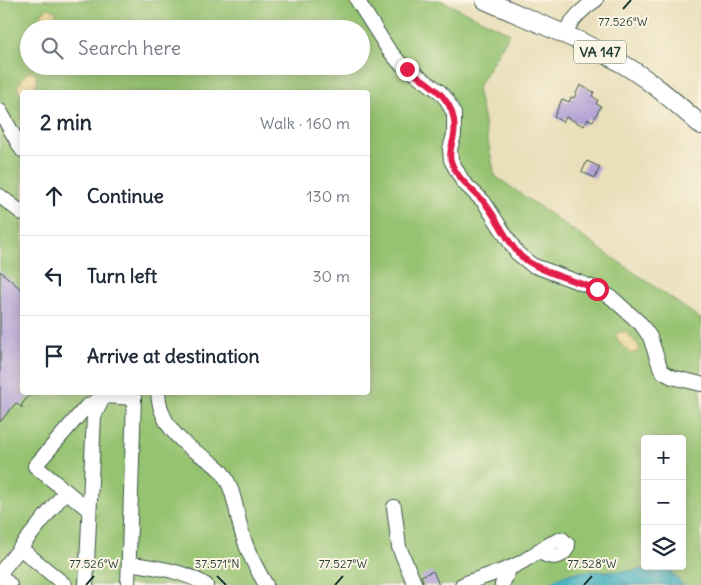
<!DOCTYPE html>
<html lang="en">
<head>
<meta charset="utf-8">
<style>
  :root { --surface:#fff; --page:#f2f2f3; --text:#1f2937; --muted:#747a83; --line:#e0e1e3 }
  body { margin:0; font-family:Delius,sans-serif; background:var(--page); color:var(--text) }
  .controls { position:absolute; right:15px; bottom:15px; display:grid; overflow:hidden; border-radius:5px; box-shadow:0 2px 12px #0003 }
  .controls button { width:45px; height:45px; display:grid; place-items:center; padding:0; border:0; border-bottom:1px solid var(--line); background:var(--surface); color:var(--text); font:25px sans-serif }
  .stop { position:absolute; width:15px; height:15px; margin:-11px; border:4px solid #e11d48; border-radius:50%; background:#fff }
  .stop.end { background:#e11d48; border-color:#fff; box-shadow:0 1px 5px #0008 }
  .list { margin:0; padding:0; list-style:none }
  h2 { display:flex; justify-content:space-between; align-items:center; height:65px; margin:0; padding:0 20px; font-size:21px }
  h2 small { font-size:16px; font-weight:400; color:var(--muted) }
  .list li { display:grid; grid-template-columns:32px 1fr auto; gap:15px; align-items:center; box-sizing:border-box; height:80px; padding:0 20px; border-top:1px solid var(--line) }
  .list b { display:block; font-size:19px; white-space:nowrap }
  .list em { font-size:16px; font-style:normal; color:var(--muted) }
  .icon { flex:none; width:28px; height:28px; fill:none; stroke:currentColor; stroke-width:2; stroke-linecap:round; stroke-linejoin:round }
  .map { position:relative; flex:none; width:701px; height:585px; overflow:hidden }
  .search { position:absolute; background:var(--surface); box-shadow:0 2px 12px #0003; left:20px; top:20px; width:350px; height:55px; display:flex; align-items:center; gap:12px; box-sizing:border-box; padding:0 18px; border-radius:28px; color:var(--muted); font-size:19px }
  .panel { position:absolute; background:var(--surface); box-shadow:0 2px 12px #0003; left:20px; top:90px; width:350px; height:305px; border-radius:5px }
  .map>svg:first-child { display:block }
  .green { fill:#96c371; stroke:#5a8052; fill-rule:evenodd }
  .sand { fill:url(#sand-dots); stroke:#868c69 }
  .water { fill:url(#water-ripples); stroke:#307579 }
  .building { fill:#b2a1d5 }
  .lines { fill:none; stroke-linecap:round; stroke-linejoin:round }
  .minor-casing { stroke:#3d5548; stroke-width:16 }
  .major-casing { stroke:#3d5548; stroke-width:20 }
  .minor { stroke:#fff; stroke-width:14 }
  .major { stroke:#fff; stroke-width:18 }
  .route { stroke:#e11d48; stroke-width:6 }
  .ticks { fill:none; stroke:#1f3d34; stroke-width:2 }
  .labels { text-anchor:middle; stroke-width:4; stroke-linejoin:round; paint-order:stroke }
  .shield { fill:#fcf5e5; stroke:#617469; stroke-width:1 }
  .shield-label { font-size:14px; font-weight:bold; fill:#1f3d34 }
  .ticks-label { font-size:12px; text-anchor:middle; fill:#1f3d34; stroke:#fcf5e5; stroke-width:4; stroke-linejoin:round; paint-order:stroke }
</style>
</head>
<body>
<div class="map">
<svg width="701" height="585" viewBox="0 0 701 585">
  <defs>
    <pattern id="sand-dots" width="8" height="8" patternUnits="userSpaceOnUse" patternTransform="scale(1.25)"><rect width="8" height="8" fill="#eeda9e"/><path d="M2 2h.1M6 6h.1" fill="none" stroke="#ccbc89" stroke-width="1.8" stroke-linecap="round"/></pattern>
    <pattern id="water-ripples" width="26" height="14" patternUnits="userSpaceOnUse" patternTransform="scale(1.25)"><rect width="26" height="14" fill="#40adbe"/><path d="M2 4q2-2 4 0t4 0M15 11q2-2 4 0t4 0" fill="none" stroke="#358e9b"/></pattern>
  </defs>
  <rect width="100%" height="100%" fill="#fcf5e5"/>
  <filter id="ink" filterUnits="userSpaceOnUse"><feTurbulence type="fractalNoise" baseFrequency=".02" numOctaves="2"/><feDisplacementMap in="SourceGraphic" scale="10" xChannelSelector="R" yChannelSelector="G"/><feConvolveMatrix kernelMatrix="1 2 1 2 8 2 1 2 1" color-interpolation-filters="sRGB"/></filter>
  <filter id="wash" filterUnits="userSpaceOnUse"><feTurbulence type="fractalNoise" baseFrequency=".0096" numOctaves="4" result="noise"/><feDisplacementMap in="SourceGraphic" scale="20" xChannelSelector="R" yChannelSelector="G"/><feGaussianBlur stdDeviation="1.12" result="paint"/><feColorMatrix in="noise" values="0 0 0 0 0 0 0 0 0 0 0 0 0 0 0 0 0 1.4 0 .05"/><feComposite in="paint" operator="in"/></filter>
  <g filter="url(#wash)">
    <rect width="100%" height="100%" fill="#e9dfba"/>
    <!-- green -->
    <path class="green" d="M0,0H440L510,33L477,88L495,176L701,319V585H0ZM29,29H361V66H29ZM22,92H368V392H22ZM645,439H682V566H645Z"/>
    <!-- sand -->
    <g class="sand">
      <path d="M49,8L56,11L54,24L55,29H39C39,20 40,11 49,8Z"/>
      <path d="M27,72H33C41,79 35,85 32,92H22V94L18,91V85Z"/>
      <polygon points="625,331 639,346 639,351 631,354 619,342 616,335 620,332"/>
    </g>
    <!-- water -->
    <path class="water" d="M654,566L667,567L683,585H547C570,565 600,573 627,571C636,571 645,568 654,566Z"/>
    <g id="blocks">
      <!-- building -->
      <g class="building">
        <polygon points="580,85 594,92 592,96 598,100 596,104 601,106 593,121 588,119 584,126 566,117 563,122 554,117 562,99 569,102 571,97 574,98"/>
        <polygon points="587,161 600,167 595,178 582,172"/>
        <polygon points="0,271 22,290 22,392 32,392 22,404 22,408 16,403 0,422"/>
        <polygon points="433,571 439,585 424,585 421,576"/>
      </g>
    </g>
  </g>
  <g filter="url(#ink)">
    <use href="#blocks" fill-opacity="0" stroke="#3d5548" stroke-width="1"/>
    <g class="lines">
      <defs>
        <g id="minor">
          <polyline points="357,0 388,49 399,62 439,91 447,100 454,114 454,135 450,149 451,160 463,182 484,202 517,253 532,265 597,289 612,298 641,324 650,337 660,367 663,372 672,377 701,384"/>
          <path d="M563,34C572,20 582,8 596,0"/>
          <polyline points="0,111 22,150"/>
          <polyline points="0,196 22,213"/>
          <path d="M158,392C159,415 172,434 190,448C200,455 212,461 221,471C235,488 236,515 243,536C248,554 257,569 266,585"/>
          <polyline points="394,507 399,547 415,585"/>
          <polyline points="89,510 35,466 86,407 104,396 134,398"/>
          <polyline points="20,548 65,585"/>
          <path d="M129,563C155,568 183,570 206,585"/>
          <polyline points="0,573 66,491"/>
          <polyline points="0,575 10,585"/>
          <polyline points="86,585 94,416 104,396"/>
          <polyline points="128,585 134,398 133,392"/>
          <path d="M462,585C479,577 497,574 514,566C531,559 544,544 562,539L568,545C565,559 547,560 539,550"/>
          <polyline points="502,585 510,568"/>
        </g>
        <path id="major" d="M485,0C532,21 582,39 626,66C654,83 677,104 701,125"/>
      </defs>
      <!-- minor casing -->
      <use href="#minor" class="minor-casing"/>
      <!-- major casing -->
      <use href="#major" class="major-casing"/>
      <!-- minor -->
      <use href="#minor" class="minor"/>
      <!-- major -->
      <use href="#major" class="major"/>
    </g>
  </g>
  <g class="lines" filter="url(#ink)">
    <!-- route -->
    <path class="route" d="M407,69C431,85 459,100 454,135C453,144 448,151 451,161C457,179 472,189 484,202C497,218 505,238 518,253C532,270 576,281 597,289"/>
  </g>
  <!-- ticks -->
  <path class="ticks" d="M623,9L631,0M217,576L226,585M86,585L94,576M335,585L343,576M584,585L592,576"/>
  <g class="labels">
    <!-- shield labels -->
    <rect class="shield" x="574" y="40.5" width="52" height="23" rx="4"/>
    <g class="shield-label">
      <text x="600" y="57">VA 147</text>
    </g>
  </g>
  <g class="ticks-label">
    <text x="623" y="26">77.526°W</text>
    <text x="94" y="568">77.526°W</text>
    <text x="343" y="568">77.527°W</text>
    <text x="592" y="568">77.528°W</text>
    <text x="217" y="568">37.571°N</text>
  </g>
</svg>
<div class="controls">
<button>+</button>
<button>−</button>
<button><svg class="icon" aria-label="layers" viewBox="0 0 24 24"><path d="M12 4l9 5-9 5-9-5zM3 14l9 5 9-5"/></svg></button>
</div>
<div class="stop" style="left:597px;top:289px"></div>
<div class="stop end" style="left:407px;top:69px"></div>
<div class="search"><svg class="icon" aria-label="search" viewBox="0 0 24 24"><circle cx="10" cy="10" r="6"/><path d="M15 15l6 6"/></svg>Search here</div>
<section class="panel">
<h2>2 min<small>Walk · 160 m</small></h2>
<ul class="list">
<li><svg class="icon" aria-label="ahead" viewBox="0 0 24 24"><path d="M12 20V5M6 11l6-6 6 6"/></svg><div><b>Continue</b></div><em>130 m</em></li>
<li><svg class="icon" aria-label="left" viewBox="0 0 24 24"><path d="M17 20v-9H6M10 6l-5 5 5 5"/></svg><div><b>Turn left</b></div><em>30 m</em></li>
<li><svg class="icon" aria-label="arrive" viewBox="0 0 24 24"><path d="M6 21V4h12l-3 4 3 4H6"/></svg><div><b>Arrive at destination</b></div></li>
</ul>
</section>
</div>
</body>
</html>
